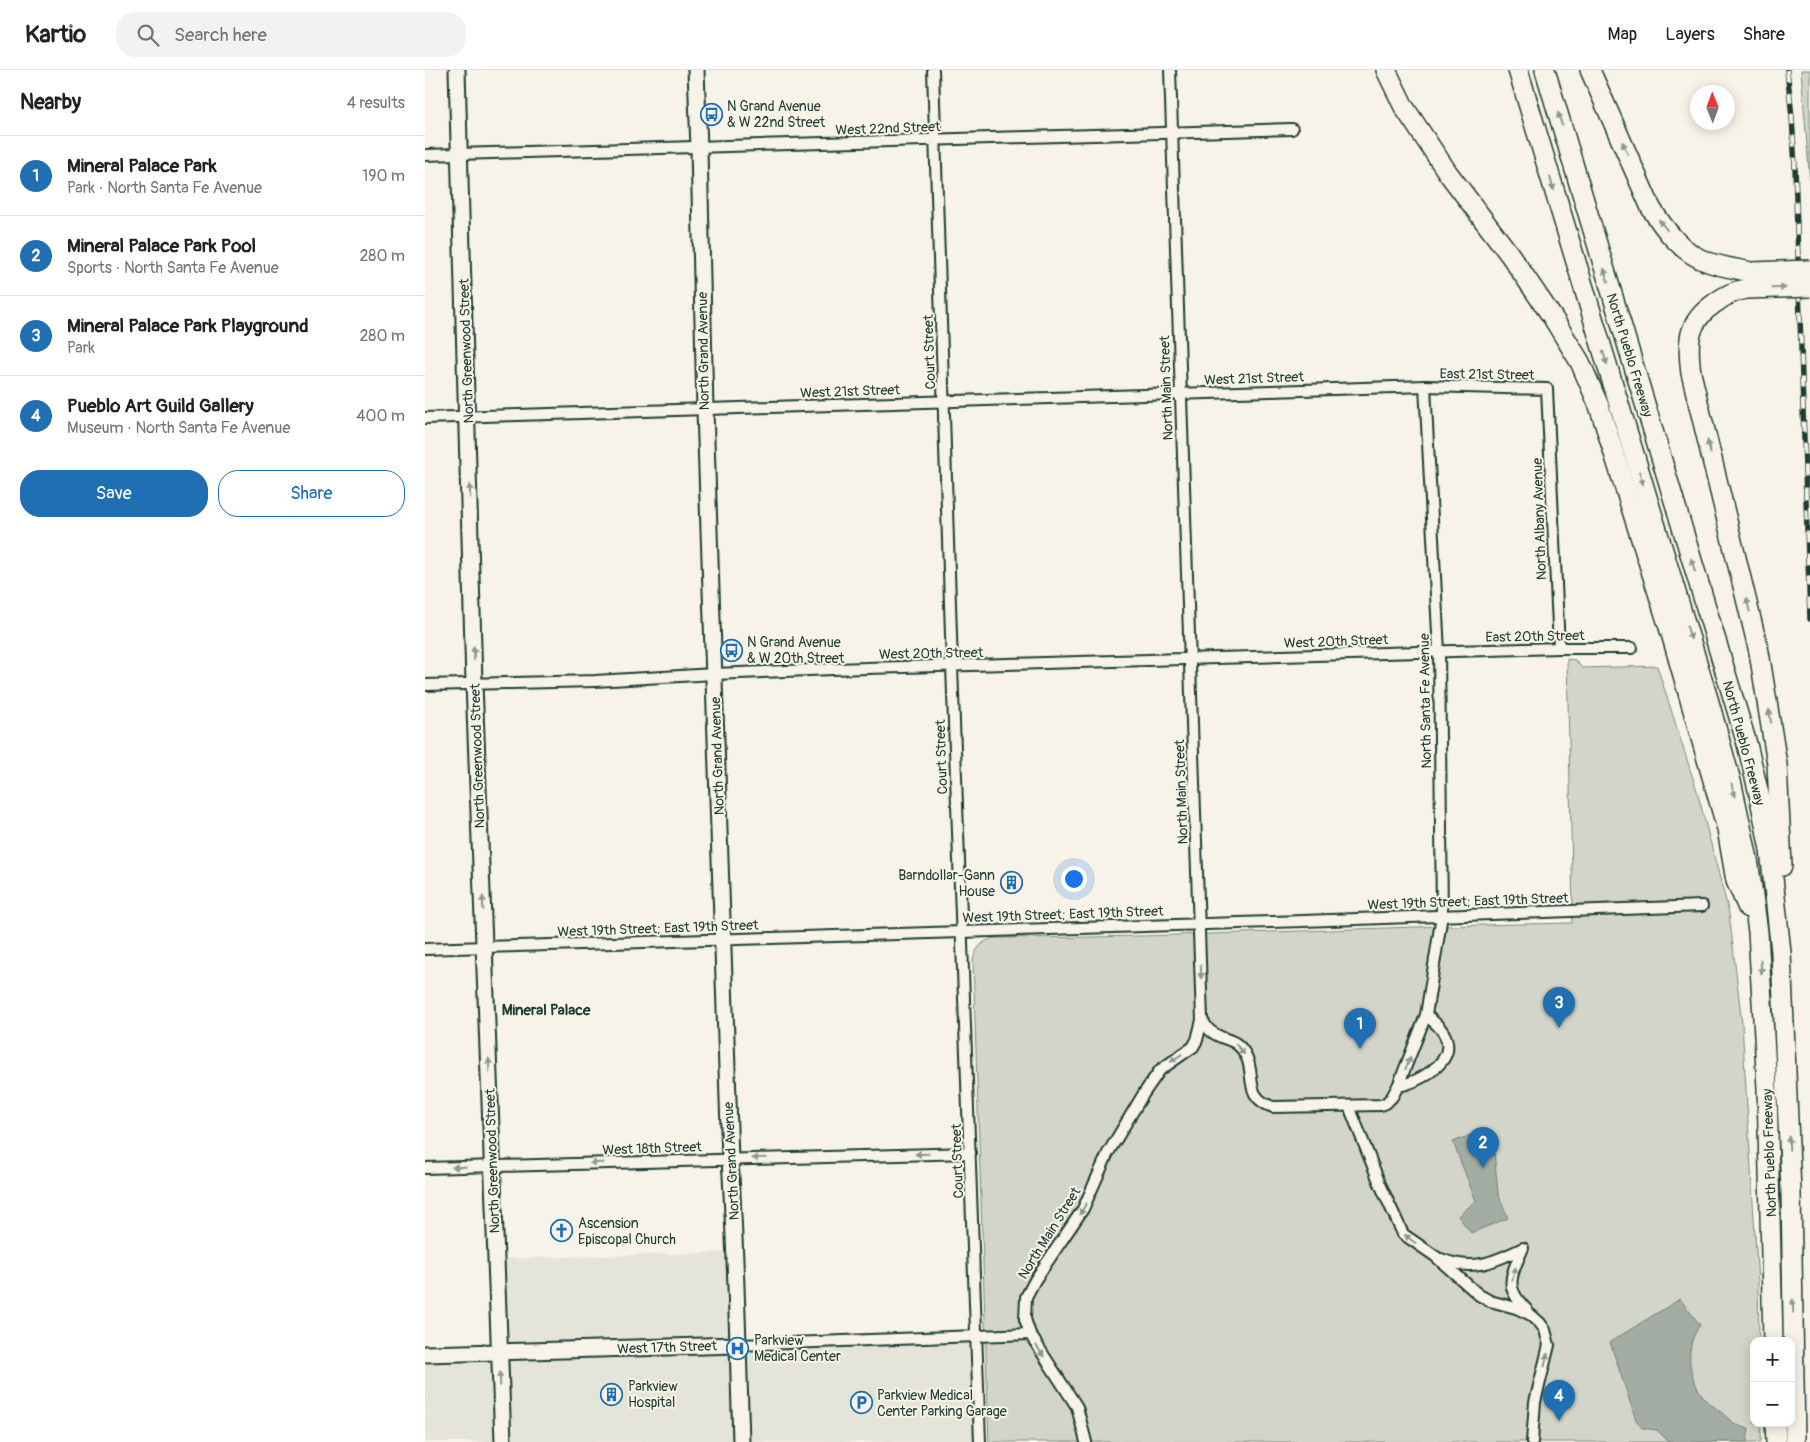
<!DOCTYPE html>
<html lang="en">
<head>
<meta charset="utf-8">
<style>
  :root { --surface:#fff; --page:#f2f2f2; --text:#222; --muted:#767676; --line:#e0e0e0; --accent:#1f6fb2 }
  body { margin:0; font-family:Pangolin,sans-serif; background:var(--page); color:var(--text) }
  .controls { position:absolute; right:15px; bottom:15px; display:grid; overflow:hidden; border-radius:10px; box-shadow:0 2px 12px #0003 }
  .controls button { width:45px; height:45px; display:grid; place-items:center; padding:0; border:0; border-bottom:1px solid var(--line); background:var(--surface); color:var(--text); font:25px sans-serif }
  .compass { position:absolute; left:1265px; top:15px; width:45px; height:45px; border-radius:50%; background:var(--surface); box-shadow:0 2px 12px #0003; rotate:359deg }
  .you { position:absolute; left:648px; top:808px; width:18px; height:18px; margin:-12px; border:4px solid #fff; border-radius:50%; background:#1a73e8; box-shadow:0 0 0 8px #1a73e833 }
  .badge { display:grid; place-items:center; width:32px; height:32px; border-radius:50%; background:var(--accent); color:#fff; font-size:16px; font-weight:700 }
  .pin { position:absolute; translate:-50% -41px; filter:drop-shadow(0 1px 2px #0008) }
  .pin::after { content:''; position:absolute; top:26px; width:18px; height:15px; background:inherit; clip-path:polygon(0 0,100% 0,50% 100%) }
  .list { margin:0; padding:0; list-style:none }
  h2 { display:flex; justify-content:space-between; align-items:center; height:65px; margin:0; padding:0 20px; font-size:21px }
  h2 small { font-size:16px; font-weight:400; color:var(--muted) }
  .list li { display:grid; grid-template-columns:32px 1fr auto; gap:15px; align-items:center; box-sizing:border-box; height:80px; padding:0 20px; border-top:1px solid var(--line) }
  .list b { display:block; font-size:19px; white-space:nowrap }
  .list p { margin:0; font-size:16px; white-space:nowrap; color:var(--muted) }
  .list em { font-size:16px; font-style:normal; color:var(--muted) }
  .actions { display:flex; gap:10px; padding:15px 20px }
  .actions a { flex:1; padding:11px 0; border:1px solid var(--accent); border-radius:20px; text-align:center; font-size:18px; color:var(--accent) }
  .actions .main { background:var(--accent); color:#fff }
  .icon { flex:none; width:28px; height:28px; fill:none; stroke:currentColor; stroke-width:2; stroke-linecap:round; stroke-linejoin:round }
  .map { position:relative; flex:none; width:1385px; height:1372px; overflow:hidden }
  header { display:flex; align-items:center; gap:30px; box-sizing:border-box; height:70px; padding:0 25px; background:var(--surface); border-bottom:1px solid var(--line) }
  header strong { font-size:24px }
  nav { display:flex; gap:28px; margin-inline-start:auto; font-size:18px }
  .search { width:350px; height:45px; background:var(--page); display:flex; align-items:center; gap:12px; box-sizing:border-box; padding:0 18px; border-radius:20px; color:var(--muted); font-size:19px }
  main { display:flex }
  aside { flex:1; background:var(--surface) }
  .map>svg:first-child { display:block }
  .built { fill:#e5e4d9 }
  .green { fill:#d3d5ca; stroke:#79897f }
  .water { fill:#a4ada3; stroke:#6f8077 }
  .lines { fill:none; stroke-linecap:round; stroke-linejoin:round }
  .street-casing { stroke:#1f3d34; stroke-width:14 }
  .secondary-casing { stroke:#1f3d34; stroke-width:19 }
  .highway-casing { stroke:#1f3d34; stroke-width:22 }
  .street { stroke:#f7f3e8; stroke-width:10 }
  .secondary { stroke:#f7f3e8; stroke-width:15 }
  .highway { stroke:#f7f3e8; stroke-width:19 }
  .rail-casing { stroke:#1f3d34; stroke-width:5.5 }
  .rail { stroke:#f7f3e8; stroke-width:4; stroke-dasharray:11; stroke-linecap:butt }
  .highway-bridge-casing { stroke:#1f3d34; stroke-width:22; stroke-linecap:butt }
  .highway-bridge { stroke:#f7f3e8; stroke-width:19 }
  .oneway { fill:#8b988e }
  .labels { text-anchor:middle; stroke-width:4; stroke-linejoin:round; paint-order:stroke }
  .poi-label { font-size:14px; fill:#1f3d34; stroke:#f7f3e8; text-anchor:start }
  .street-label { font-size:14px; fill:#1f3d34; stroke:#f7f3e8 }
  .neighbourhood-label { font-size:15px; font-weight:bold; fill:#1f3d34; stroke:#f7f3e8 }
</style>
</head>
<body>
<header>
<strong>Kartio</strong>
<div class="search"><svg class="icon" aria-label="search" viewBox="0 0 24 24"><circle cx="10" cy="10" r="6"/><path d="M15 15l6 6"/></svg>Search here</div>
<nav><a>Map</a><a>Layers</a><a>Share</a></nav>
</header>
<main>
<aside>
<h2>Nearby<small>4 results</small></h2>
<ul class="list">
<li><span class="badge">1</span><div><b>Mineral Palace Park</b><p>Park · North Santa Fe Avenue</p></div><em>190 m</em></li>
<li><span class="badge">2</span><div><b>Mineral Palace Park Pool</b><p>Sports · North Santa Fe Avenue</p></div><em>280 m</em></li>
<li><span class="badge">3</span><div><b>Mineral Palace Park Playground</b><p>Park</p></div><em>280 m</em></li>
<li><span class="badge">4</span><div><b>Pueblo Art Guild Gallery</b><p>Museum · North Santa Fe Avenue</p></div><em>400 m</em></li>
</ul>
<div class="actions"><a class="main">Save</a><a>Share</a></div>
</aside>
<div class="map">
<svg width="1385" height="1372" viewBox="0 0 1385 1372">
  <rect width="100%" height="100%" fill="#f7f3e8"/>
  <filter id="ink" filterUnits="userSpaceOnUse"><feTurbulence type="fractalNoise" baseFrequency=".02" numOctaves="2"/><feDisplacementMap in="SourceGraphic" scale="10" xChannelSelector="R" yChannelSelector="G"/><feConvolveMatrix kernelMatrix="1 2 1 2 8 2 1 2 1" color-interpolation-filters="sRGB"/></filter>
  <g filter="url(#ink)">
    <!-- built -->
    <polygon class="built" points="311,1182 313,1275 551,1267 555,1372 0,1372 0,1284 74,1283 71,1189"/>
    <!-- green -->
    <g class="green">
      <polygon points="1376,0 1385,0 1385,113"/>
      <path d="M1142,589L1150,590L1157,598L1232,596L1272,721L1304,843L1317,954L1333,1213L1334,1271H1329V1353H1336V1372H564L548,890C551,879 556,871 569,868C761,868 954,856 1147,853L1148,842Z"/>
    </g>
    <!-- water -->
    <g class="water">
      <polygon points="1051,1063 1062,1065 1068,1071 1073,1123 1083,1148 1046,1163 1033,1146 1051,1131 1028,1072"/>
      <path d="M1255,1229L1275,1255C1260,1275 1262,1304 1277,1325C1282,1332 1290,1337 1297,1343C1305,1350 1312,1358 1324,1358L1322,1372H1244L1232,1360L1217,1358L1211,1350L1185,1272Z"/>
    </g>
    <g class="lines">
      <defs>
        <g id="street">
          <polyline points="508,0 527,596 555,1372"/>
          <polyline points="0,85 867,59"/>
          <polyline points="0,348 1000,316 1122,319 1134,578"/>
          <polyline points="0,615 170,611 289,604 408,599 1134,578 1207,578"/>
          <polyline points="0,879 878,851 1277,836"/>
          <path d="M777,950C780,954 783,960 787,962C800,972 812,967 821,986C831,1005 818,1027 848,1037L956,1035L961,1033L967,1027L973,1016L1001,945L1017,845L1014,582L1000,316"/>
          <path d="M973,1016C991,1013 1026,995 1022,973C1021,961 1010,953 1001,945"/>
          <polyline points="924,1036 955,1114 978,1164 1010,1186 1054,1225 1065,1231 1091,1238 1106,1245 1115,1253 1120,1260 1124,1275 1110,1332 1107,1372"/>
          <polyline points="0,1098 545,1083"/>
          <path d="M1016,1189C1048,1202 1069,1192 1098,1178C1086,1206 1078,1217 1102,1240"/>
          <polyline points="313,1275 605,1264"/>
          <polyline points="661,1372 652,1337 605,1264 600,1249 601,1227 610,1210 658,1139 683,1083 719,1023 735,1000 768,977 772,970 777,950 745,0"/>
        </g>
        <g id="secondary">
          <polyline points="32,0 49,613 78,1372"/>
          <path d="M271,0L274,78L280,340L305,1089C311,1184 313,1278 316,1372"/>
          <polyline points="0,1284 313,1275"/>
        </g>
        <g id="highway">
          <polyline points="961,0 979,37 1023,103 1085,185 1128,248 1155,292 1174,336 1247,567 1302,759 1311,811 1323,838"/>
          <polyline points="1093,0 1284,632 1307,715 1323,789 1333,862 1342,1018 1348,1271"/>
          <polyline points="1120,0 1322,674 1334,724 1345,780 1356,882 1366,1122 1370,1372"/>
          <path d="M1165,0L1226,138C1240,160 1258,184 1283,192C1297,197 1312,199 1326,202"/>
          <path d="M1322,219C1309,221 1301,225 1290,233C1262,252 1262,272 1266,303L1334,582L1352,694L1357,796"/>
          <polyline points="1350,1353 1351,1372"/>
        </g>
      </defs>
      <!-- street casing -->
      <use href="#street" class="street-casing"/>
      <!-- secondary casing -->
      <use href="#secondary" class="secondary-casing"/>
      <!-- highway casing -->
      <use href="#highway" class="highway-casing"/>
      <!-- street -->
      <use href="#street" class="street"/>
      <!-- secondary -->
      <use href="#secondary" class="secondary"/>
      <!-- highway -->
      <use href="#highway" class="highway"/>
      <defs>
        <polyline id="rail" points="1362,0 1367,47 1370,97 1385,549"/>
      </defs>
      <!-- rail casing -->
      <use href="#rail" class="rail-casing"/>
      <!-- rail -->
      <use href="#rail" class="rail"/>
      <defs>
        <g id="highway-bridge">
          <polyline points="1326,202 1385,200"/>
          <polyline points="1322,219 1385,217"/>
        </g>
      </defs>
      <!-- highway-bridge casing -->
      <use href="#highway-bridge" class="highway-bridge-casing"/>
      <!-- highway-bridge -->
      <use href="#highway-bridge" class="highway-bridge"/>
    </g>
    <!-- one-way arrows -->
    <defs><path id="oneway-solid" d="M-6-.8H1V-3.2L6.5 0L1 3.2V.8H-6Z" transform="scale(1.25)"/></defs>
    <g class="oneway">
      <use href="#oneway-solid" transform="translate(1135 49) rotate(-107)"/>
      <use href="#oneway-solid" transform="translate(1200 78) rotate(-114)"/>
      <use href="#oneway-solid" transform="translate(1127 114) rotate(73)"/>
      <use href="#oneway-solid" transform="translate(1238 155) rotate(-128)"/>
      <use href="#oneway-solid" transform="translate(1181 205) rotate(-107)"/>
      <use href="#oneway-solid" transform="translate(1354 218) rotate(-2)"/>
      <use href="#oneway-solid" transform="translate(1180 288) rotate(73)"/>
      <use href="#oneway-solid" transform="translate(1284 377) rotate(-104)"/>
      <use href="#oneway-solid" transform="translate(1216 408) rotate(73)"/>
      <use href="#oneway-solid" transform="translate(45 421) rotate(-91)"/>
      <use href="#oneway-solid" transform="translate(1268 495) rotate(-107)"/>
      <use href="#oneway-solid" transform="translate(1323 535) rotate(-104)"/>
      <use href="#oneway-solid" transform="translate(1264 563) rotate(73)"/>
      <use href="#oneway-solid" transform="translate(49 583) rotate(-91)"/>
      <use href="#oneway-solid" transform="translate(1345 646) rotate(-99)"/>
      <use href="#oneway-solid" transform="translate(1308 720) rotate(77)"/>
      <use href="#oneway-solid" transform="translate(58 833) rotate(-92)"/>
      <use href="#oneway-solid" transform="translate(1336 897) rotate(86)"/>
      <use href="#oneway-solid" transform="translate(776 902) rotate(88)"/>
      <use href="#oneway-solid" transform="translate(815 979) rotate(49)"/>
      <use href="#oneway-solid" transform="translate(751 988) rotate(146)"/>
      <use href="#oneway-solid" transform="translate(983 993) rotate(-68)"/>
      <use href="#oneway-solid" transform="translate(64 995) rotate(-92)"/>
      <use href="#oneway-solid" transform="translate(1364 1073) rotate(-92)"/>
      <use href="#oneway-solid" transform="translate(497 1084) rotate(178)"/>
      <use href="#oneway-solid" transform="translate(334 1088) rotate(178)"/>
      <use href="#oneway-solid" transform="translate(172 1093) rotate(178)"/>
      <use href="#oneway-solid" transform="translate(34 1097) rotate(179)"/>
      <use href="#oneway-solid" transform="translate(658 1139) rotate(120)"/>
      <use href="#oneway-solid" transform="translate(985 1169) rotate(-143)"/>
      <use href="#oneway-solid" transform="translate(1089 1204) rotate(-76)"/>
      <use href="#oneway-solid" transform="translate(1368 1236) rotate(-91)"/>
      <use href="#oneway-solid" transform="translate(615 1281) rotate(56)"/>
      <use href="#oneway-solid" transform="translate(1121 1290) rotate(-77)"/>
      <use href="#oneway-solid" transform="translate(75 1309) rotate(-92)"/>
    </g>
  </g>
  <!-- icons -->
  <defs>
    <symbol id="bus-ring" viewBox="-11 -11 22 22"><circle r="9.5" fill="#f7f3e8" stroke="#1f6fb2" stroke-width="1.5"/><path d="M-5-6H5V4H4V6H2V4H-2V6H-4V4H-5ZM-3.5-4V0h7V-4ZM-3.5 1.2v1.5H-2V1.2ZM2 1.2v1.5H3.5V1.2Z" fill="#1f6fb2"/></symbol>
    <symbol id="building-ring" viewBox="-11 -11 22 22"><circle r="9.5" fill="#f7f3e8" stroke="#1f6fb2" stroke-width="1.5"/><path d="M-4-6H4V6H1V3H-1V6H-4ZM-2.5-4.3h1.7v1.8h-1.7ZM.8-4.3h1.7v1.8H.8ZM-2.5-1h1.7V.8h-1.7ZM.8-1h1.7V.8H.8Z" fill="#1f6fb2"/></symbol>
    <symbol id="church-ring" viewBox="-11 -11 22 22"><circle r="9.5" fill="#f7f3e8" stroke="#1f6fb2" stroke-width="1.5"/><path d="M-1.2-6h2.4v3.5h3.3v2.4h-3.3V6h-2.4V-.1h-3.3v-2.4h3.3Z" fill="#1f6fb2"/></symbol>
    <symbol id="hospital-ring" viewBox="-11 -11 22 22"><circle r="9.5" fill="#f7f3e8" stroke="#1f6fb2" stroke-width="1.5"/><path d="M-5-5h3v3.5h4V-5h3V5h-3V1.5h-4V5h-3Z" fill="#1f6fb2"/></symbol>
    <symbol id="parking-ring" viewBox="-11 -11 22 22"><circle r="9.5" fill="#f7f3e8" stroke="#1f6fb2" stroke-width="1.5"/><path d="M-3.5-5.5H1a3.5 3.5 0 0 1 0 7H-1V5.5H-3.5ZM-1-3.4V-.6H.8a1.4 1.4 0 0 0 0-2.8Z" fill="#1f6fb2"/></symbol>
  </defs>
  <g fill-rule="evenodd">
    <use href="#bus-ring" x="274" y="32" width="25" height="25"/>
    <use href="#bus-ring" x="294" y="568" width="25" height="25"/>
    <use href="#building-ring" x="574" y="800" width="25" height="25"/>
    <use href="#church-ring" x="124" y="1148" width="25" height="25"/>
    <use href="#hospital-ring" x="300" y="1266" width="25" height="25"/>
    <use href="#building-ring" x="174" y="1312" width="25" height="25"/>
    <use href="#parking-ring" x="424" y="1320" width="25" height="25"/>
  </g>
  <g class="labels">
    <!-- poi labels -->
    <g class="poi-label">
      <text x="302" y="41">N Grand Avenue<tspan x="302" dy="16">&amp; W 22nd Street</tspan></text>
      <text x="322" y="577">N Grand Avenue<tspan x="322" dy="16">&amp; W 20th Street</tspan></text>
      <text x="570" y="810" text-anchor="end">Barndollar-Gann<tspan x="570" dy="16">House</tspan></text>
      <text x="153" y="1158">Ascension<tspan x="153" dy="16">Episcopal Church</tspan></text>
      <text x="329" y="1275">Parkview<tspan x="329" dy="16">Medical Center</tspan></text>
      <text x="203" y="1321">Parkview<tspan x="203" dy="16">Hospital</tspan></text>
      <text x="452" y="1330">Parkview Medical<tspan x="452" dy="16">Center Parking Garage</tspan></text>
    </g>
    <!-- street labels -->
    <g class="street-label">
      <text transform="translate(463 58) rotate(-2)" y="5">West 22nd Street</text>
      <text transform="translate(41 281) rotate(-92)" y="5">North Greenwood Street</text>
      <text transform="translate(278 281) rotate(-91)" y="5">North Grand Avenue</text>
      <text transform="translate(504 282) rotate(-92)" y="5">Court Street</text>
      <text transform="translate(1205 285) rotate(73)" y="5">North Pueblo Freeway</text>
      <text transform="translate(1062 304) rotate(1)" y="5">East 21st Street</text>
      <text transform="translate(829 308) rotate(-2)" y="5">West 21st Street</text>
      <text transform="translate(741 318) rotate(-92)" y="5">North Main Street</text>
      <text transform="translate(425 321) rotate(-2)" y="5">West 21st Street</text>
      <text transform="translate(1114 449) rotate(-92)" y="5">North Albany Avenue</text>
      <text transform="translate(1110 566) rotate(-1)" y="5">East 20th Street</text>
      <text transform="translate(911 571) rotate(-2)" y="5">West 20th Street</text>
      <text transform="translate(506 583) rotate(-1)" y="5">West 20th Street</text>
      <text transform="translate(1000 631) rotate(-91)" y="5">North Santa Fe Avenue</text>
      <text transform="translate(1319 673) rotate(75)" y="5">North Pueblo Freeway</text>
      <text transform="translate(52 686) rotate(-92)" y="5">North Greenwood Street</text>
      <text transform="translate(292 686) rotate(-92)" y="5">North Grand Avenue</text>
      <text transform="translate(516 687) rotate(-92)" y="5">Court Street</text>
      <text transform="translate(756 722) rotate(-92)" y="5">North Main Street</text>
      <text transform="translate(1043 831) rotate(-2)" y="5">West 19th Street; East 19th Street</text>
      <text transform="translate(638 844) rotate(-2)" y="5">West 19th Street; East 19th Street</text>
      <text transform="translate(233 858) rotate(-2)" y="5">West 19th Street; East 19th Street</text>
      <text transform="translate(227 1078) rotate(-2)" y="5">West 18th Street</text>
      <text transform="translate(1344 1083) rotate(-92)" y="5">North Pueblo Freeway</text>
      <text transform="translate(67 1091) rotate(-92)" y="5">North Greenwood Street</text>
      <text transform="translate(306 1091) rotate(-93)" y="5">North Grand Avenue</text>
      <text transform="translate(532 1091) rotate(-92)" y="5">Court Street</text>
      <text transform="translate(624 1163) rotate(-58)" y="5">North Main Street</text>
      <text transform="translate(242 1277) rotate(-2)" y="5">West 17th Street</text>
    </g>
    <!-- neighbourhood labels -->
    <g class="neighbourhood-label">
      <text x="121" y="945">Mineral Palace</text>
    </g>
  </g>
</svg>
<div class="controls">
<button>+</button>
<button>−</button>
</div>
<svg class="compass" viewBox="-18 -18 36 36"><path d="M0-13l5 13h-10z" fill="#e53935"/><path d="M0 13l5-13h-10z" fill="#767676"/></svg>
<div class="you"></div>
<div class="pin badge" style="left:935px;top:979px">1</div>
<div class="pin badge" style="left:1058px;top:1098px">2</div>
<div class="pin badge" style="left:1134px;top:958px">3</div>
<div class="pin badge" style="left:1134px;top:1351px">4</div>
</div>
</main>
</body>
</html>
